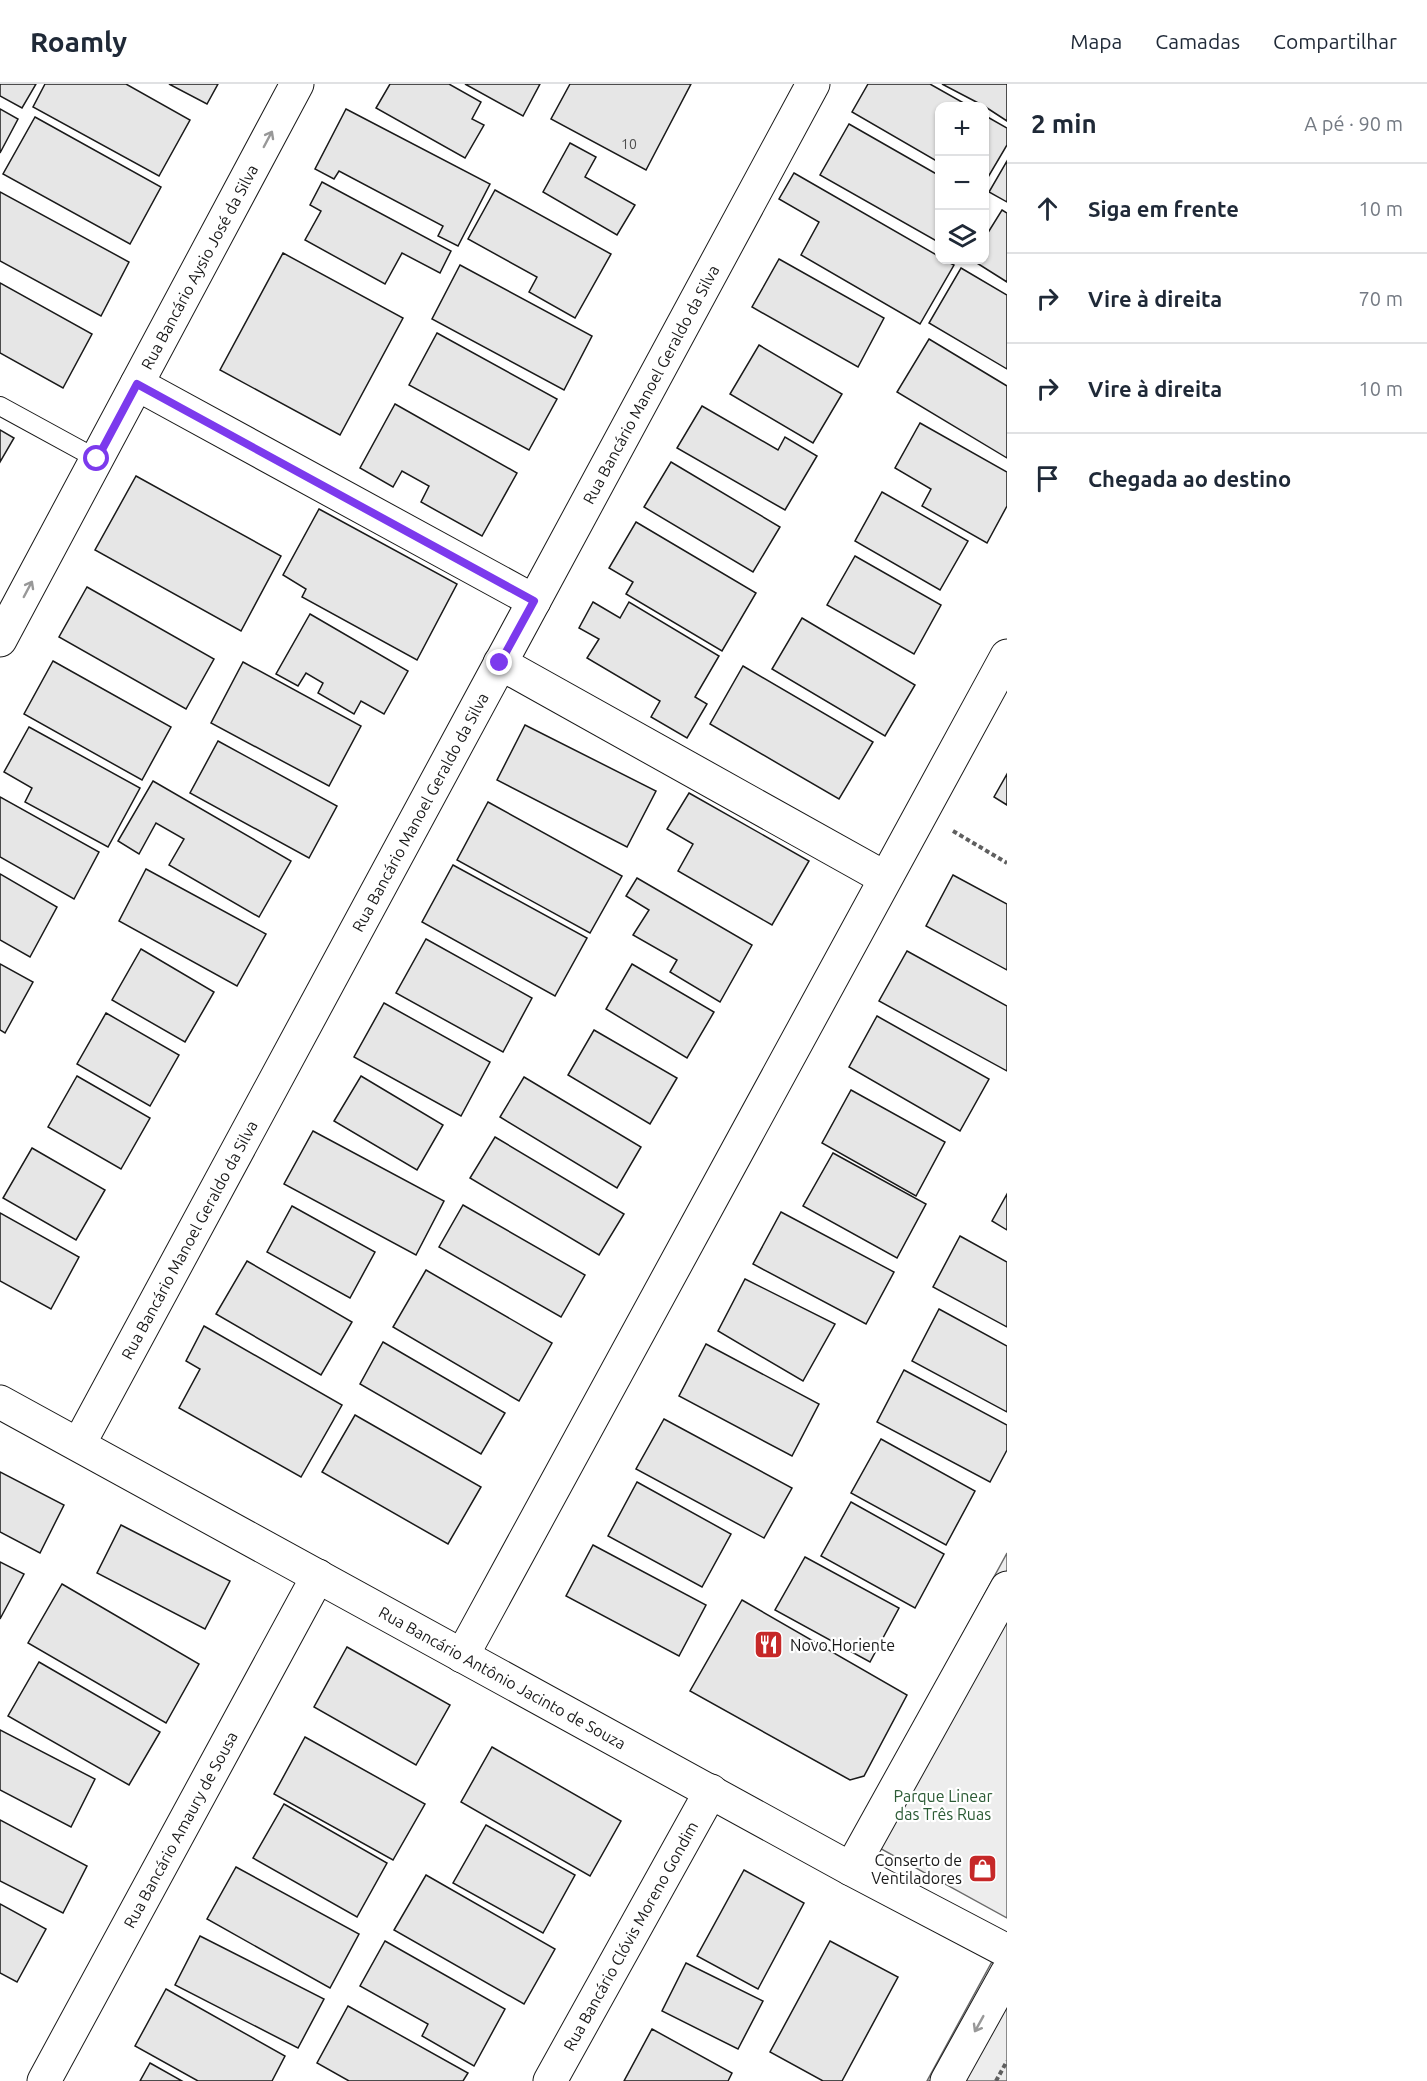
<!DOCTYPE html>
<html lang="pt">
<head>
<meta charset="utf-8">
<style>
  :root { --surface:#fff; --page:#f2f2f3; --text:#1f2937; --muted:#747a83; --line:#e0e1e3 }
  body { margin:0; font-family:Ubuntu,sans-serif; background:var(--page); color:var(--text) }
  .controls { position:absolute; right:18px; top:18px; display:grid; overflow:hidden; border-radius:12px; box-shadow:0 2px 4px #0004 }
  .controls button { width:54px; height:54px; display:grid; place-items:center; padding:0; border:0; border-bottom:2px solid var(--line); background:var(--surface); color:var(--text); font:30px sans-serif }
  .stop { position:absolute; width:18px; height:18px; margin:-14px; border:4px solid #7c3aed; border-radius:50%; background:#fff }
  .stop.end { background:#7c3aed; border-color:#fff; box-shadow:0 2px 6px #0008 }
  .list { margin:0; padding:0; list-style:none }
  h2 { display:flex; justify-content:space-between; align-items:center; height:78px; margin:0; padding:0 24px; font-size:26px }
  h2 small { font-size:20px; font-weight:400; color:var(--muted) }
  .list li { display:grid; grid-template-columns:39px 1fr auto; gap:18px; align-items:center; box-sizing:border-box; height:90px; padding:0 24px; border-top:2px solid var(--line) }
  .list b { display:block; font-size:22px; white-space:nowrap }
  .list em { font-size:20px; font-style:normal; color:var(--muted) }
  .icon { flex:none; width:33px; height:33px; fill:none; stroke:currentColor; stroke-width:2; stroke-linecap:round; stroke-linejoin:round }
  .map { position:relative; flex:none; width:1007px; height:1997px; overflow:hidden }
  header { display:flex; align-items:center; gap:36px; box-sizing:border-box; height:84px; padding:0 30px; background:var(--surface); border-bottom:2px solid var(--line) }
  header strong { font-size:28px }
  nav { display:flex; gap:33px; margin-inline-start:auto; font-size:21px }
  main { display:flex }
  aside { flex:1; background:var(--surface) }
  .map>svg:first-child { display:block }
  .built { fill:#ededed; stroke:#6a6a6a; stroke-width:1.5 }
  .building { fill:#e6e6e6; stroke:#1a1a1a; stroke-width:1.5 }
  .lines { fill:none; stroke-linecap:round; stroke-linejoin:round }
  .lane-casing { stroke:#1a1a1a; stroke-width:20 }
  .street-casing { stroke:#1a1a1a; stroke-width:35 }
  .secondary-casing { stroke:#1a1a1a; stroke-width:35 }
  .path { stroke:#5f5f5f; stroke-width:4; stroke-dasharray:4.5 3; stroke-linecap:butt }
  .lane { stroke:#fff; stroke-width:18 }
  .street { stroke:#fff; stroke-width:33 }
  .secondary { stroke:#fff; stroke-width:33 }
  .oneway { stroke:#989898 }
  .route { stroke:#7c3aed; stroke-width:8 }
  .labels { text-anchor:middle; stroke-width:4.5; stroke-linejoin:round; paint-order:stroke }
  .number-label { font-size:14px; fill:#4d4d4d }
  .street-label { font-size:16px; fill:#1a1a1a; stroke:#fff }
  .poi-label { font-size:16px; fill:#1a1a1a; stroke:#fff; text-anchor:start }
  .park-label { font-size:16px; fill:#2b5a34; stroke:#fff }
</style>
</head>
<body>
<header>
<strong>Roamly</strong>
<nav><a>Mapa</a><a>Camadas</a><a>Compartilhar</a></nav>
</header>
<main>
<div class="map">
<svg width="1007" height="1997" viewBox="0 0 1007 1997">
  <rect width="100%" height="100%" fill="#fff"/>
  <!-- built -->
  <g class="built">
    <polygon points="1007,1469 1007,1834 854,1750"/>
    <polygon points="1007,1850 1007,1997 927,1997"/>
  </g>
  <!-- building -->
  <g class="building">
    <polygon points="0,0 36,0 22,24 0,12"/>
    <polygon points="45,0 126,0 190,36 159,92 33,23"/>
    <polygon points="169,0 218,0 207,20"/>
    <polygon points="390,0 449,0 481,18 472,35 484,41 465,74 376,24"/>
    <polygon points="465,0 540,0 523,32"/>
    <polygon points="570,0 691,0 646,86 551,35"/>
    <polygon points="868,0 930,0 969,22 940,22 940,79 852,28"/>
    <polygon points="942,0 1007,0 1007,37 984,22"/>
    <polygon points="0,25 18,35 0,69"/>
    <polygon points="346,25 490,100 458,162 438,152 443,142 339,87 334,95 315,85"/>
    <polygon points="984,31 1007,44 1007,61 984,100"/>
    <polygon points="35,33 161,103 130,160 3,90"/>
    <polygon points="849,40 940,92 940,159 820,91"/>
    <polygon points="570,59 596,73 585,93 635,121 617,151 543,108"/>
    <polygon points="1007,77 1007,118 989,108"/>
    <polygon points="794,89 940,173 940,176 944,176 954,181 920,240 801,171 819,138 779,115"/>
    <polygon points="322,98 451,167 440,189 402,169 385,200 305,156 321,127 310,121"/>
    <polygon points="495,106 611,170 575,234 529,208 537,193 468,155"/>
    <polygon points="0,108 129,178 101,232 0,177"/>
    <polygon points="1002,126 1007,129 1007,198 972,176 984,176 984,155"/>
    <polygon points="283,169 403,234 340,351 220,286"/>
    <polygon points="779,175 884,234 858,283 752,223"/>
    <polygon points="460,181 592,252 564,306 432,235"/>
    <polygon points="961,184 1007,211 1007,285 929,239"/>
    <polygon points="0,199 92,250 63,304 0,269"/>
    <polygon points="437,249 557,315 529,366 409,301"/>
    <polygon points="929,255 1007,302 1007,374 897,308"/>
    <polygon points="759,261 842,310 813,359 730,310"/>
    <polygon points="395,320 517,389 482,452 421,418 429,402 402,387 393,403 360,384"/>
    <polygon points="702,322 778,366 785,353 817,372 785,426 677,364"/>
    <polygon points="920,339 1007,388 1007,422 987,459 922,422 931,405 895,384"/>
    <polygon points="0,346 14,354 0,378"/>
    <polygon points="671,378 780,443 753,488 644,423"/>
    <polygon points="136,392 281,472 241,547 95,466"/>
    <polygon points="882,408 968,457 940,506 855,457"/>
    <polygon points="319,425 457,500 417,576 302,513 306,505 283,491"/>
    <polygon points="636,438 756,509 722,567 626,510 633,498 609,484"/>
    <polygon points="855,472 941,521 914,570 827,521"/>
    <polygon points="87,503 214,575 186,625 59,553"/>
    <polygon points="593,518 620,534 629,518 719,572 695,613 707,620 687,654 651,633 660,617 587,574 599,555 579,544"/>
    <polygon points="310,530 408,587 384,630 361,617 354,630 318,609 323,599 306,589 298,602 276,590"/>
    <polygon points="802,534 915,601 885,652 772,585"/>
    <polygon points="53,577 171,643 142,696 24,630"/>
    <polygon points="243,578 361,642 329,702 211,639"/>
    <polygon points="743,582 873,658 839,715 710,640"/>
    <polygon points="525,641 656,707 627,763 497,696"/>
    <polygon points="29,643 140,704 108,763 25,718 32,704 4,688"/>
    <polygon points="218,657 337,722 309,774 190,709"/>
    <polygon points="1007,690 1007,721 994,713"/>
    <polygon points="153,697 291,777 259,833 169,781 184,755 156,739 139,770 118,757"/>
    <polygon points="689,709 809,777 772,841 678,787 693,760 667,745"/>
    <polygon points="0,713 99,768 74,815 0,773"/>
    <polygon points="488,718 622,792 590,849 457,776"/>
    <polygon points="453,781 587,854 555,912 422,838"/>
    <polygon points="146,785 266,850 237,902 119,837"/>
    <polygon points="0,790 57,823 30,873 0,856"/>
    <polygon points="953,791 1007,820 1007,886 926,842"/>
    <polygon points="637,794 752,861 720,918 670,888 677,876 633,851 649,826 626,812"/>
    <polygon points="426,855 532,914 503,968 396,909"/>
    <polygon points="141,865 214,908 185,958 112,916"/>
    <polygon points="907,867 1007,922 1007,987 879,917"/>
    <polygon points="0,880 33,898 5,949 0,946"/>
    <polygon points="632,880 714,928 687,974 606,925"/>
    <polygon points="384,919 490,978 461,1032 354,973"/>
    <polygon points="106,929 179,971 150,1022 77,980"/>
    <polygon points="877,932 989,995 960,1047 849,983"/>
    <polygon points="594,946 677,994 650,1040 568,991"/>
    <polygon points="77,992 150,1034 121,1085 48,1043"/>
    <polygon points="361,992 443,1041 417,1086 334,1037"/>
    <polygon points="524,993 641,1063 617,1104 500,1033"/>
    <polygon points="851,1006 945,1058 916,1112 822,1059"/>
    <polygon points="313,1047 444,1117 416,1171 284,1100"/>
    <polygon points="495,1053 624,1130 599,1171 470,1094"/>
    <polygon points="32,1064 105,1106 76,1156 3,1114"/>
    <polygon points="833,1069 926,1120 897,1174 803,1122"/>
    <polygon points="1007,1110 1007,1146 992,1137"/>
    <polygon points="463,1121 585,1191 561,1233 439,1163"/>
    <polygon points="292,1122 375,1168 350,1214 267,1168"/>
    <polygon points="781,1128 894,1188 866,1240 753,1180"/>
    <polygon points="0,1129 79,1173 51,1225 0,1197"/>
    <polygon points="960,1152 1007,1178 1007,1243 933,1203"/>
    <polygon points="247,1177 352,1238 321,1291 216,1230"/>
    <polygon points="426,1186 552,1259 519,1317 393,1243"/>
    <polygon points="745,1195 835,1240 803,1297 718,1247"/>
    <polygon points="939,1225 1007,1262 1007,1328 912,1277"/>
    <polygon points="204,1242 342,1321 301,1393 179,1324 200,1285 186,1277"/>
    <polygon points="383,1258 505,1329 481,1370 360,1300"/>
    <polygon points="706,1260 819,1320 792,1372 679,1312"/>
    <polygon points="904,1286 1007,1341 1007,1366 990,1398 877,1338"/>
    <polygon points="355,1331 481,1403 448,1460 322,1388"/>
    <polygon points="664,1335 792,1404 764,1454 636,1385"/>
    <polygon points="881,1355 975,1407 946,1461 851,1409"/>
    <polygon points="0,1388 64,1421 40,1469 0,1448"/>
    <polygon points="637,1398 731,1450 702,1503 608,1452"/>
    <polygon points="851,1418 944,1470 915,1524 821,1472"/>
    <polygon points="121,1441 230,1497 205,1545 97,1489"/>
    <polygon points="593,1461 706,1521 679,1572 566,1512"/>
    <polygon points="805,1473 899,1524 870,1578 775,1526"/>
    <polygon points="0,1478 24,1490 0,1535"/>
    <polygon points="62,1500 199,1580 166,1639 28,1559"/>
    <polygon points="742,1516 907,1611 864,1692 850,1696 690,1607"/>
    <polygon points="347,1563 450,1621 416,1681 314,1623"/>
    <polygon points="39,1578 160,1648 129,1701 8,1632"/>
    <polygon points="0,1646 95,1695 71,1743 0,1706"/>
    <polygon points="305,1653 425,1720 393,1776 274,1710"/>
    <polygon points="492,1663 621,1737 590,1792 461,1718"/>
    <polygon points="284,1720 387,1779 357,1833 253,1774"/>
    <polygon points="0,1736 87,1782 63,1829 0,1797"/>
    <polygon points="486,1741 575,1791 543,1849 453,1799"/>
    <polygon points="236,1783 359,1850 330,1904 207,1835"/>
    <polygon points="744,1786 804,1819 758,1905 697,1872"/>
    <polygon points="426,1791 555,1865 524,1920 394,1846"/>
    <polygon points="0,1820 46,1845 17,1898 0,1889"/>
    <polygon points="200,1852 324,1915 298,1964 175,1901"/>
    <polygon points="385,1857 505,1925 474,1982 422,1952 428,1940 360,1902"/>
    <polygon points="830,1857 898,1893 842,1997 823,1997 770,1968"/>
    <polygon points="686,1879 763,1917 738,1965 662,1927"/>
    <polygon points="166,1905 285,1972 272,1997 198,1997 135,1962"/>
    <polygon points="348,1922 468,1989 463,1997 349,1997 317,1979"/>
    <polygon points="652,1945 732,1989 728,1997 624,1997"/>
    <polygon points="150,1979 182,1997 140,1997"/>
  </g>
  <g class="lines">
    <defs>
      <polyline id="lane" points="0,322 97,375"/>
      <g id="street">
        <polyline points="137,300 534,517"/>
        <polyline points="500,579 885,794"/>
        <path id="s1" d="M79,1360L813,0"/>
        <polyline points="462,1572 1007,572"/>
        <polyline points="851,1785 1007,1504"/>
        <path id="s2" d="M44,1997L318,1492"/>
        <path id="s3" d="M550,1997L711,1707"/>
      </g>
      <g id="secondary">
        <path id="s4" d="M0,556L297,0"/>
        <path id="s5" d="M0,1318L851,1785L1007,1867"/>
        <polyline points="947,1997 1007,1889"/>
      </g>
    </defs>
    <!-- lane casing -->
    <use href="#lane" class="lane-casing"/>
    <!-- street casing -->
    <use href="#street" class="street-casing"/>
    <!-- secondary casing -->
    <use href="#secondary" class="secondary-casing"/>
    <!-- path -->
    <g class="path">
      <polyline points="953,747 1007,779"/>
      <polyline points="996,1997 1007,1977"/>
    </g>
    <!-- lane -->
    <use href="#lane" class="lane"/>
    <!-- street -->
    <use href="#street" class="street"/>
    <!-- secondary -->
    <use href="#secondary" class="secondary"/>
  </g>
  <!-- one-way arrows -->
  <defs><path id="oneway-shaft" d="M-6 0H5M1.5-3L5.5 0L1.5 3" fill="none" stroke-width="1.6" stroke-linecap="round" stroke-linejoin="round" transform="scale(1.5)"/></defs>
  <g class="oneway">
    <use href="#oneway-shaft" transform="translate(268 55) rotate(-62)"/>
    <use href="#oneway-shaft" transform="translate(28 505) rotate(-62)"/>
    <use href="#oneway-shaft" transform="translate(979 1940) rotate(119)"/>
  </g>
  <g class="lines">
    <!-- route -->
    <polyline class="route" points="97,375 137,300 534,517 500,579"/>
  </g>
  <!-- icons -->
  <defs>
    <symbol id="restaurant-square" viewBox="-11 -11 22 22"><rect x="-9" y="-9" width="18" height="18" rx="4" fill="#c62828" stroke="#fff"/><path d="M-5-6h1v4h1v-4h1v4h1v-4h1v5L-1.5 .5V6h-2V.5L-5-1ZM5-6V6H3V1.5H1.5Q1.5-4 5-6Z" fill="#fff"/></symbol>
    <symbol id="shop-square" viewBox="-11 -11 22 22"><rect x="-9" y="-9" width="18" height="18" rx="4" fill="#c62828" stroke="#fff"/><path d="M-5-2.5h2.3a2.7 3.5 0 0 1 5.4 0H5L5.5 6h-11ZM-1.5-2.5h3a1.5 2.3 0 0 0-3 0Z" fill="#fff"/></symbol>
  </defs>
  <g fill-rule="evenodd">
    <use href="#restaurant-square" x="752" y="1544" width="33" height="33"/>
    <use href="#shop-square" x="966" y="1768" width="33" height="33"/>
  </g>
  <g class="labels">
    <!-- number labels -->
    <g class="number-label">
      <text x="629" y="65">10</text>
    </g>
    <!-- street labels -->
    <g class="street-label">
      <text dy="6" stroke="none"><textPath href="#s4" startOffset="423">Rua Bancário Aysio José da Silva</textPath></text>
      <text dy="6" stroke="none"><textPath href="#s1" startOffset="1204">Rua Bancário Manoel Geraldo da Silva</textPath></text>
      <text dy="6" stroke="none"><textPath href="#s1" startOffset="718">Rua Bancário Manoel Geraldo da Silva</textPath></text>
      <text dy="6" stroke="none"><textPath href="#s1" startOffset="232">Rua Bancário Manoel Geraldo da Silva</textPath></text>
      <text dy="6" stroke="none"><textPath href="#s5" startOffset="573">Rua Bancário Antônio Jacinto de Souza</textPath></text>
      <text dy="6" stroke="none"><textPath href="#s2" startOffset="286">Rua Bancário Amaury de Sousa</textPath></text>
      <text dy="6" stroke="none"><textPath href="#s3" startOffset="166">Rua Bancário Clóvis Moreno Gondim</textPath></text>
    </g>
    <!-- poi labels -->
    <g class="poi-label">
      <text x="790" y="1567">Novo Horiente</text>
      <text x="962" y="1782" text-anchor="end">Conserto de<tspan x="962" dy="18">Ventiladores</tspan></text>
    </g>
    <!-- park labels -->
    <g class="park-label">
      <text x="943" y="1718">Parque Linear<tspan x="943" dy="18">das Três Ruas</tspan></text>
    </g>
  </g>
</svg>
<div class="controls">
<button>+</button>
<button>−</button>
<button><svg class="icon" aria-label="layers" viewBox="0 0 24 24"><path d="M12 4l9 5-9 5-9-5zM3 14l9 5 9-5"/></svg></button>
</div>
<div class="stop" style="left:97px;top:375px"></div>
<div class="stop end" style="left:500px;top:579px"></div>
</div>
<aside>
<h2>2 min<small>A pé · 90 m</small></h2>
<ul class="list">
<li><svg class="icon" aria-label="ahead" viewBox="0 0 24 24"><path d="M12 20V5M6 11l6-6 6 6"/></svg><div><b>Siga em frente</b></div><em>10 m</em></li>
<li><svg class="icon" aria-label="right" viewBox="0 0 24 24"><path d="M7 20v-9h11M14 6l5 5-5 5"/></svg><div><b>Vire à direita</b></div><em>70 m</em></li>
<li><svg class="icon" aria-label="right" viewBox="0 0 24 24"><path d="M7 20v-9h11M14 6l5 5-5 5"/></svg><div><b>Vire à direita</b></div><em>10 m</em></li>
<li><svg class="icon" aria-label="arrive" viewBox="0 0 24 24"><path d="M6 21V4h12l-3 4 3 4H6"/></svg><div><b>Chegada ao destino</b></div></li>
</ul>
</aside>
</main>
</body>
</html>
